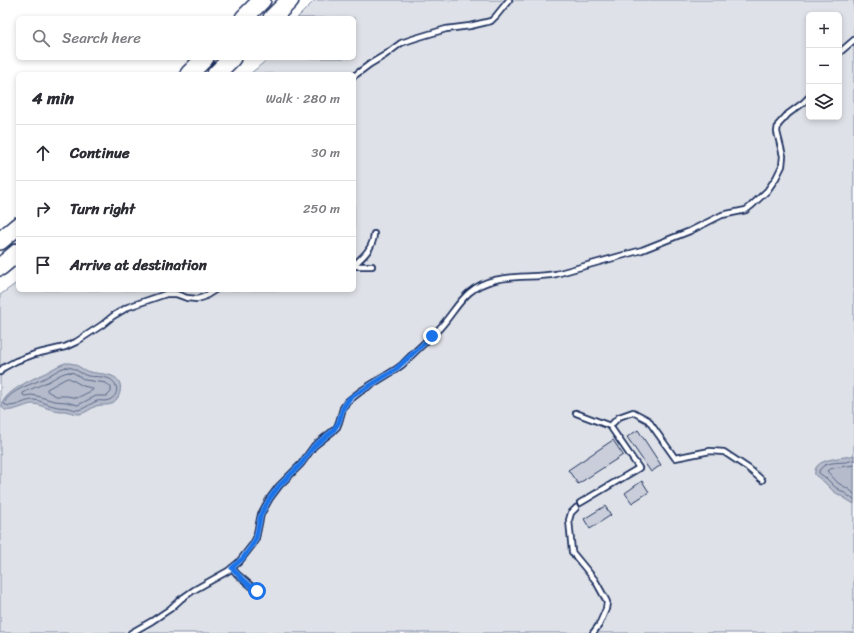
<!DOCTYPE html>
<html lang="en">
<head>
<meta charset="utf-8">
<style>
  :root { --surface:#fff; --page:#f7f7f7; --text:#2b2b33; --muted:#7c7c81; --line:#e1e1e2 }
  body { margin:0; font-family:Sriracha,sans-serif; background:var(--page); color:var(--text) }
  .controls { position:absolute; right:12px; top:12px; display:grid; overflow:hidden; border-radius:6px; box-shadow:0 2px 6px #0003 }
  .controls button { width:36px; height:36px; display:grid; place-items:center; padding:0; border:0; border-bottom:1px solid var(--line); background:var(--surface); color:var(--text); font:20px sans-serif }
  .stop { position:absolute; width:12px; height:12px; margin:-9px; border:3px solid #1a73e8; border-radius:50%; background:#fff }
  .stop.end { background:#1a73e8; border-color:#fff; box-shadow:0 1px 4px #0008 }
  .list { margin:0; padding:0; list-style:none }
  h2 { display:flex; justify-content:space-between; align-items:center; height:52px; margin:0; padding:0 16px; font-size:17px }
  h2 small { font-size:13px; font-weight:400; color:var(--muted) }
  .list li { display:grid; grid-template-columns:26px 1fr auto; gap:12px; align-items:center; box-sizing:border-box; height:56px; padding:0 16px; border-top:1px solid var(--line) }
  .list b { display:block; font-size:15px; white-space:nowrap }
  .list em { font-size:13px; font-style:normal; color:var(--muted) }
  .icon { flex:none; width:22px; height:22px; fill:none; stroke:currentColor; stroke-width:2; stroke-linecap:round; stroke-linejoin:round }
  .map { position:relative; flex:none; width:854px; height:633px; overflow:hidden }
  .search { position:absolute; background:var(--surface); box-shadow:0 2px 6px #0003; left:16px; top:16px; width:340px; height:44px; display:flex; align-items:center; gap:10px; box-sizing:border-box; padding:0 14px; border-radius:6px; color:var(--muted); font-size:15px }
  .panel { position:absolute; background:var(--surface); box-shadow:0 2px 6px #0003; left:16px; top:72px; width:340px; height:220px; border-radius:6px }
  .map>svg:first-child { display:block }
  .green { fill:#dee1e7; stroke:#7c88a2; fill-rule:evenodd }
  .water { fill:#b5bbca; stroke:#77839f }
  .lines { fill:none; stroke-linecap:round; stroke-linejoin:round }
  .shore { stroke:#596789; stroke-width:1 }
  .building { fill:#caceda; stroke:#1b2f5e }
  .lane-casing { stroke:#1b2f5e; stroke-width:8 }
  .highway-casing { stroke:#1b2f5e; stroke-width:20 }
  .lane { stroke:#fff; stroke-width:4.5 }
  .highway { stroke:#fff; stroke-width:17 }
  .route { stroke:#1a73e8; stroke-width:5 }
</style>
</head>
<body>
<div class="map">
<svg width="854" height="633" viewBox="0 0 854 633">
  <rect width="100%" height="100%" fill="#fff"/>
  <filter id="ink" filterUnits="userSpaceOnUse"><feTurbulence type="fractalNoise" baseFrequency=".025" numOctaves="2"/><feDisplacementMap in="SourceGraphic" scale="8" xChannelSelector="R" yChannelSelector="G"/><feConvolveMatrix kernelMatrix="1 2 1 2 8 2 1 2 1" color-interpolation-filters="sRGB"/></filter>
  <g filter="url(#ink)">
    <!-- green -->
    <path class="green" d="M315,0H854V633H0V295L18,282V290H354V74H250L269,58H354V18H297ZM809,15H839V117H809Z"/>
    <!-- water -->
    <g class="water">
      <path d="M65,363C78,362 80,370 90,372C102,375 124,372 120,392C119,397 116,401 111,404C107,406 101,404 96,406C91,408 86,413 80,414C75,414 70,412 65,411C60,411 55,411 50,409C45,408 39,404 33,404C25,404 7,416 2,407C0,394 32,379 41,375C49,372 56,366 65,363Z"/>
      <path d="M854,455V504L833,491L823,481L815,475C812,457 843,459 854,455Z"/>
    </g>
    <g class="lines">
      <!-- shore -->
      <g class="shore">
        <path d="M66,367C75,367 80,374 88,376C94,377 101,376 107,378C118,381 121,395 109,400C105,402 101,400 97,401C91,403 86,408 81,409C77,411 73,409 69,408C64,407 59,408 54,406C47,405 41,400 33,400C24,400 12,410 4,404C8,391 32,384 43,379C51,375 58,369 66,367Z"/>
        <path d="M69,372L74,373L85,380L106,383L111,387V392L107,396H96L78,405L66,402L54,401L37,396L31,395L25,396L23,395V393C30,389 37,387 45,383C53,380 60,373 69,372Z"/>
        <polygon points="69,378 83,386 92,388 93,390 77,398 67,396 56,396 47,391 47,389 65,379"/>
        <path d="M854,460C852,460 850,461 847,462C838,463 824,461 819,471V473L826,478L835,487L846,494L854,500"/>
        <path d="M854,465C845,467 837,466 828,470L827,471L838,483L850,490L854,494"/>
      </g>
    </g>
    <!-- building -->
    <g class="building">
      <polygon points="638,430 661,465 651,472 627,437"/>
      <polygon points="613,440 623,455 578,484 568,470"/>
      <polygon points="642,481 649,492 632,503 625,493"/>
      <polygon points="605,506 611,515 590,529 584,519"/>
    </g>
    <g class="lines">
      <defs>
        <g id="lane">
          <polyline points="839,53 854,40"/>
          <polyline points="354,76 370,64 385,55 401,43 416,38 446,29 470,26 491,21 496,16 509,0"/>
          <path d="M354,265C364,256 373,248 374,234"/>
          <polyline points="354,266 372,266"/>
          <polyline points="0,372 3,368 16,361 35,354 65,347 76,342 102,325 113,316 128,307 166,294 176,294 187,298 197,299 204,297 215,290"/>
          <polyline points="576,413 610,426 639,468 580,503"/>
          <polyline points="610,426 619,417 633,412 648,420 675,458 710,451 724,452 748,468 762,480"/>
          <polyline points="576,508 571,513 569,520 572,552 595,580 605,598 607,602 606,609 599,625 593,633"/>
          <polyline points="232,568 237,574 257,591"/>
          <path d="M131,633L152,621L170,609L181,599L194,590L228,571L239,562L253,544L256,538L261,514L270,498L279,486L301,464L314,446L333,431L337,427L339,422L343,408L347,402L361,391L395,370L402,365C414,352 427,341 439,329C458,308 464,287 495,280C515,275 536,278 556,274L642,250L690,231L722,215L746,210L751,206L767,191L776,178L782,166L783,156L777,132L778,125L788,114L803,103L809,97"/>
        </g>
        <g id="highway">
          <polyline points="244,18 262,0"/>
          <polyline points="272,18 290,0"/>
          <polyline points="189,74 205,58"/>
          <polyline points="216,74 232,58"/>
          <polyline points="0,241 18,226"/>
          <polyline points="0,267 18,252"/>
        </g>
      </defs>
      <!-- lane casing -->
      <use href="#lane" class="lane-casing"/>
      <!-- highway casing -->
      <use href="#highway" class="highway-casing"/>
      <!-- lane -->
      <use href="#lane" class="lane"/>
      <!-- highway -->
      <use href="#highway" class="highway"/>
    </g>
  </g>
  <g class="lines" filter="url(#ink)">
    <!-- route -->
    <polyline class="route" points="257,591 242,579 232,568 243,558 253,544 256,538 261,514 270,498 279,486 301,464 314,446 333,431 339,422 343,408 347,402 350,398 395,370 432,336"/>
  </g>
</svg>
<div class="controls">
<button>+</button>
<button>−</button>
<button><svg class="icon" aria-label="layers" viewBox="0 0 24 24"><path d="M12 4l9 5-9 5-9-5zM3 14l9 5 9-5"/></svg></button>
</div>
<div class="stop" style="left:257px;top:591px"></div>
<div class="stop end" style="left:432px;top:336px"></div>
<div class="search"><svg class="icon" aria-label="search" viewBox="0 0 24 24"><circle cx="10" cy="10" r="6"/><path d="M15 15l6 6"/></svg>Search here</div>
<section class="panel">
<h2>4 min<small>Walk · 280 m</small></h2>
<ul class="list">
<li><svg class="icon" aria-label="ahead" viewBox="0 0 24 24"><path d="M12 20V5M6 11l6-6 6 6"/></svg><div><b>Continue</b></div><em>30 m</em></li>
<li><svg class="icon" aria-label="right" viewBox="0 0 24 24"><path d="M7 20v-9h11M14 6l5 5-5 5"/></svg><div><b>Turn right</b></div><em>250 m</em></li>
<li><svg class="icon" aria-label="arrive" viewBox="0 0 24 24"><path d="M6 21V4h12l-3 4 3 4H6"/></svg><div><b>Arrive at destination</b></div></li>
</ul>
</section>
</div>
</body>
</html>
